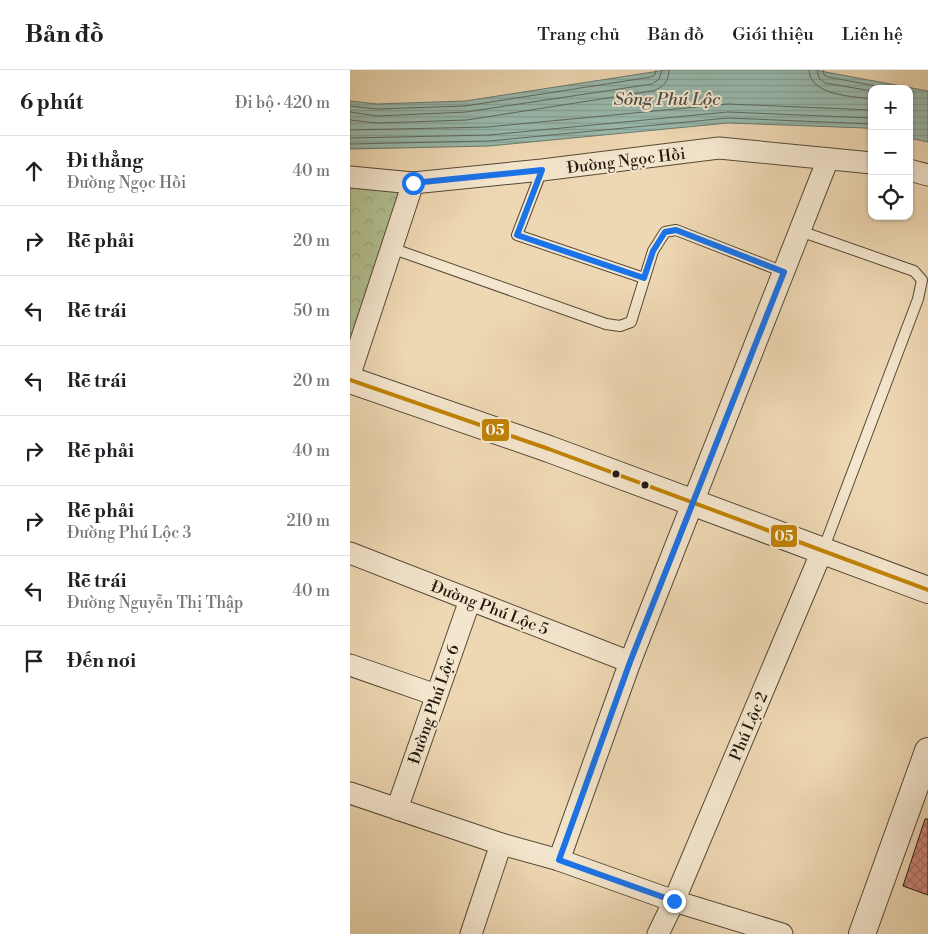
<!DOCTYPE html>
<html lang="vi">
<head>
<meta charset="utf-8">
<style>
  :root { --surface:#fff; --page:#f2f2f2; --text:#202124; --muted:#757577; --line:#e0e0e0 }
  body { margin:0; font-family:"Libre Bodoni",serif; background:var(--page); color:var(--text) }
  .controls { position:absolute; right:15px; top:15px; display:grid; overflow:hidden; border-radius:10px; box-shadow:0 1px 4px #0004 }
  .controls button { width:45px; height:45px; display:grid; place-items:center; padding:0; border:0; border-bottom:1px solid var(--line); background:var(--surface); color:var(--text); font:25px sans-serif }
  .stop { position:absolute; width:15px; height:15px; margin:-11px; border:4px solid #1a73e8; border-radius:50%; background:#fff }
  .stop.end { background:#1a73e8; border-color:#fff; box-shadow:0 1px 5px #0008 }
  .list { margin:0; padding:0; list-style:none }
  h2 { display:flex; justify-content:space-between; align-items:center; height:65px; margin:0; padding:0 20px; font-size:21px }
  h2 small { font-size:16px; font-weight:400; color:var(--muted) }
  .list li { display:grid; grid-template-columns:32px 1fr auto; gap:15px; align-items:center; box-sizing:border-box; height:70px; padding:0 20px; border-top:1px solid var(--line) }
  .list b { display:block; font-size:19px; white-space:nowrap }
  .list p { margin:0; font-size:16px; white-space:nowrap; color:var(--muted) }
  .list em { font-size:16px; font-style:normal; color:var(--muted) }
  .icon { flex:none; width:28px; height:28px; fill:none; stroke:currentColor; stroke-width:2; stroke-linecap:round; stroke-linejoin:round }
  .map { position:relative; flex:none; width:578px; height:864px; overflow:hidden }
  header { display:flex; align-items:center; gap:30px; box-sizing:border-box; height:70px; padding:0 25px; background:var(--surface); border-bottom:1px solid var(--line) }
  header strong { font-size:24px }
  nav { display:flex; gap:28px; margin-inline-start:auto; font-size:18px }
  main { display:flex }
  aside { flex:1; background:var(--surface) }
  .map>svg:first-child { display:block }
  .park { fill:url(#park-crowns); stroke:#6a6c50 }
  .water { fill:url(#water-rules); stroke:#6a7a6e }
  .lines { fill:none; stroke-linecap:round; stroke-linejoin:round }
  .shore { stroke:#5e6a5e; stroke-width:1 }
  .building { fill:url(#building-cross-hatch); stroke:#23190e }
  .service-casing { stroke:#564937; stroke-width:12 }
  .minor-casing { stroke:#564937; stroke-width:23 }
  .tertiary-casing { stroke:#564937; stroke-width:28 }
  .service { stroke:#f4e6ce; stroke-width:10 }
  .minor { stroke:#f4e6ce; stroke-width:21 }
  .tertiary { stroke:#f4e6ce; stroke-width:26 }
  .bus-1-casing { stroke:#f4e6ce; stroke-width:8 }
  .bus-1 { stroke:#c28304; stroke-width:4 }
  .route { stroke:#1a73e8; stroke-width:6 }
  .bus-dot { fill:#23190e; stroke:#f4e6ce; stroke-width:2 }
  .labels { text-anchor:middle; stroke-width:4; stroke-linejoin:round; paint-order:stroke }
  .street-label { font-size:16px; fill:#23190e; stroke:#f4e6ce }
  .water-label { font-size:18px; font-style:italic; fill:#4c5146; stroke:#f4e6ce }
  .line-badge { stroke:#f4e6ce; stroke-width:2 }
  .badge-label { font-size:14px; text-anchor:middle; font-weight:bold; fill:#fff }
</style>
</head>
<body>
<header>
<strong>Bản đồ</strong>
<nav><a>Trang chủ</a><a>Bản đồ</a><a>Giới thiệu</a><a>Liên hệ</a></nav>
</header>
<main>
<aside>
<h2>6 phút<small>Đi bộ · 420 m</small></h2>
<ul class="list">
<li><svg class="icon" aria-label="ahead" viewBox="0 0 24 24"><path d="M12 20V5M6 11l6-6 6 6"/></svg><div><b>Đi thẳng</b><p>Đường Ngọc Hồi</p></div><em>40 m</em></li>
<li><svg class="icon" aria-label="right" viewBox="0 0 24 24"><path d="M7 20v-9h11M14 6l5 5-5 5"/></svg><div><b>Rẽ phải</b></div><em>20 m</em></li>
<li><svg class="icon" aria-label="left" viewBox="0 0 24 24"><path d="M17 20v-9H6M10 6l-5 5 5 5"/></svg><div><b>Rẽ trái</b></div><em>50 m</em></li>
<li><svg class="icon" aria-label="left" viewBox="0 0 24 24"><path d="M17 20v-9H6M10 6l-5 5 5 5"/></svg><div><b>Rẽ trái</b></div><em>20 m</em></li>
<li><svg class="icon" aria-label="right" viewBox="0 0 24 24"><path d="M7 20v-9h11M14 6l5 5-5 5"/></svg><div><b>Rẽ phải</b></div><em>40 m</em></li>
<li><svg class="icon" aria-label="right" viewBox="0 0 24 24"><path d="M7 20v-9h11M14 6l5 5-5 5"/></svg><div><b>Rẽ phải</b><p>Đường Phú Lộc 3</p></div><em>210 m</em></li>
<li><svg class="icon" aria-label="left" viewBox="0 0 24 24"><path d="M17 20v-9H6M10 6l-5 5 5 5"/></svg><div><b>Rẽ trái</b><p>Đường Nguyễn Thị Thập</p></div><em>40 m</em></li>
<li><svg class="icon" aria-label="arrive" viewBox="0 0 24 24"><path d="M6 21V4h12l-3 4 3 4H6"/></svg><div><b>Đến nơi</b></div></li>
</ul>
</aside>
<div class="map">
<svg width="578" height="864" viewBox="0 0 578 864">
  <defs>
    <pattern id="park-crowns" width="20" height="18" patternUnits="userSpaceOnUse" patternTransform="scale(1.25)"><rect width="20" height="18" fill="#b2c091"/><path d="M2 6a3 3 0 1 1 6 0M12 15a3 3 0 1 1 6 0" fill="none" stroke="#99a47c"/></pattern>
    <pattern id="water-rules" width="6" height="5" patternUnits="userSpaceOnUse" patternTransform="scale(1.25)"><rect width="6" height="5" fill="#99baae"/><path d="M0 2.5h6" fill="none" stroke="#849f94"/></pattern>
    <pattern id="building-cross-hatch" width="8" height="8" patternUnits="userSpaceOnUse" patternTransform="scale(1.25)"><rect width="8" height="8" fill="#ce8679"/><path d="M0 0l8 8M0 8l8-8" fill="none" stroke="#a76d62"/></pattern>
  </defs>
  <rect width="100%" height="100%" fill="#eed8b3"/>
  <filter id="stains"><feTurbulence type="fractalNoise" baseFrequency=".004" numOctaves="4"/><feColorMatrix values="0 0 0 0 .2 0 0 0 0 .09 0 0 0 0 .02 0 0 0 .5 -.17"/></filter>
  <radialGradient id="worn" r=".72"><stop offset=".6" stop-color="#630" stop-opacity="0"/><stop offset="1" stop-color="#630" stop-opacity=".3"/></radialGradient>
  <!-- park -->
  <polygon class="park" points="0,110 63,113 0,305"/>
  <!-- water -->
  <polygon class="water" points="316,0 465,0 578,21 578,72 559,68 559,19 522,19 522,59 515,58 378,53 139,76 0,79 0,31 27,34 115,31"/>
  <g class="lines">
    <!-- shore -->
    <g class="shore">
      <path d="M459,0C460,26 502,26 522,29"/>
      <polyline points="467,0 469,8 475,13 522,21"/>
      <polyline points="473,0 474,5 478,7 542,19"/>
      <polyline points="0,36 27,39 115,36 301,7 305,5 306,0"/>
      <polyline points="0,42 27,46 116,42 302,14 309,9 312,0"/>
      <path d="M0,50L27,53L117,50L302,21C313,18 319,11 319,0"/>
      <polyline points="0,60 138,57 378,34 522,40"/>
      <polyline points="0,68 139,65 378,42 522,48"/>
      <polyline points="0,74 139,71 378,48 522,54"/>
    </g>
  </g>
  <!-- building -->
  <polygon class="building" points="575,749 578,749 578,825 553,816"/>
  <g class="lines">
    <defs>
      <g id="service">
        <polyline points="192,100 167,165 294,208"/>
        <polyline points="450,161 564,201 572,210 568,229 473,480"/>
        <polyline points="41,178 256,254 270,256 281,252 303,181 315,162 326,160 434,202"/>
      </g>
      <g id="minor">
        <polyline points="559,100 578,105"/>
        <polyline points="0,107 63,113 192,100 369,78 522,93"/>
        <polyline points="0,304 63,113"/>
        <polyline points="0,483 280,592"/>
        <polyline points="0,595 86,625"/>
        <polyline points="0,723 151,774 209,790 324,831 432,864"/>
        <polyline points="47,739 120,530"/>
        <polyline points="209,790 280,592 478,89"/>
        <polyline points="121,864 151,774"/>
        <polyline points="308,864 324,831 472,481"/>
      </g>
      <g id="tertiary">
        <polyline points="0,310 199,379 578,520"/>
        <polyline points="512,864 578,681"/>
      </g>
    </defs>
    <!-- service casing -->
    <use href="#service" class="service-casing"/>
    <!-- minor casing -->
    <use href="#minor" class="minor-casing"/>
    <!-- tertiary casing -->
    <use href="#tertiary" class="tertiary-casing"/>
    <!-- service -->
    <use href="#service" class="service"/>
    <!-- minor -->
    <use href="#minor" class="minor"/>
    <!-- tertiary -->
    <use href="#tertiary" class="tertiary"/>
    <defs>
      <polyline id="bus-1" points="0,310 199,379 578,520"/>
    </defs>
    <!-- bus-1 casing -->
    <use href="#bus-1" class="bus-1-casing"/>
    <!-- bus-1 -->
    <use href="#bus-1" class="bus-1"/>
  </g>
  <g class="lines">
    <!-- route -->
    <polyline class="route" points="63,113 192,100 167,165 294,208 303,181 315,162 326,160 434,202 280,592 209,790 324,831"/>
  </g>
  <!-- markers -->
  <g class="bus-dot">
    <circle cx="266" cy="404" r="4.5"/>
    <circle cx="295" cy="415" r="4.5"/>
  </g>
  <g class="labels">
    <!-- street labels -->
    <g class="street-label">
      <text transform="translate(276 90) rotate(-7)" y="6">Đường Ngọc Hồi</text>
      <text transform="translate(140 537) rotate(21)" y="6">Đường Phú Lộc 5</text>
      <text transform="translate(83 634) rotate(-71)" y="6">Đường Phú Lộc 6</text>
      <text transform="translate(398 656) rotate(-67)" y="6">Phú Lộc 2</text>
    </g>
    <!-- water labels -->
    <g class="water-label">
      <text x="317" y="35">Sông Phú Lộc</text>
    </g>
  </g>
  <g class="line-badge">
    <rect x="131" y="348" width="29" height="24" rx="5" fill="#c28304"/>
    <rect x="420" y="454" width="28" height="24" rx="5" fill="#c28304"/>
  </g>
  <g class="badge-label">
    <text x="145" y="365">05</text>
    <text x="434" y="471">05</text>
  </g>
  <rect width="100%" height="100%" filter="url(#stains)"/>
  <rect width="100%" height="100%" fill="url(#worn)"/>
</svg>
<div class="controls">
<button>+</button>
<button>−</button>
<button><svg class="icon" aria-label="locate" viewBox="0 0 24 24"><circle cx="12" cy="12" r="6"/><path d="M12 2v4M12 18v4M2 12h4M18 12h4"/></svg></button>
</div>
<div class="stop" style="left:63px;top:113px"></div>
<div class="stop end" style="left:324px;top:831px"></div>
</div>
</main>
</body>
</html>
